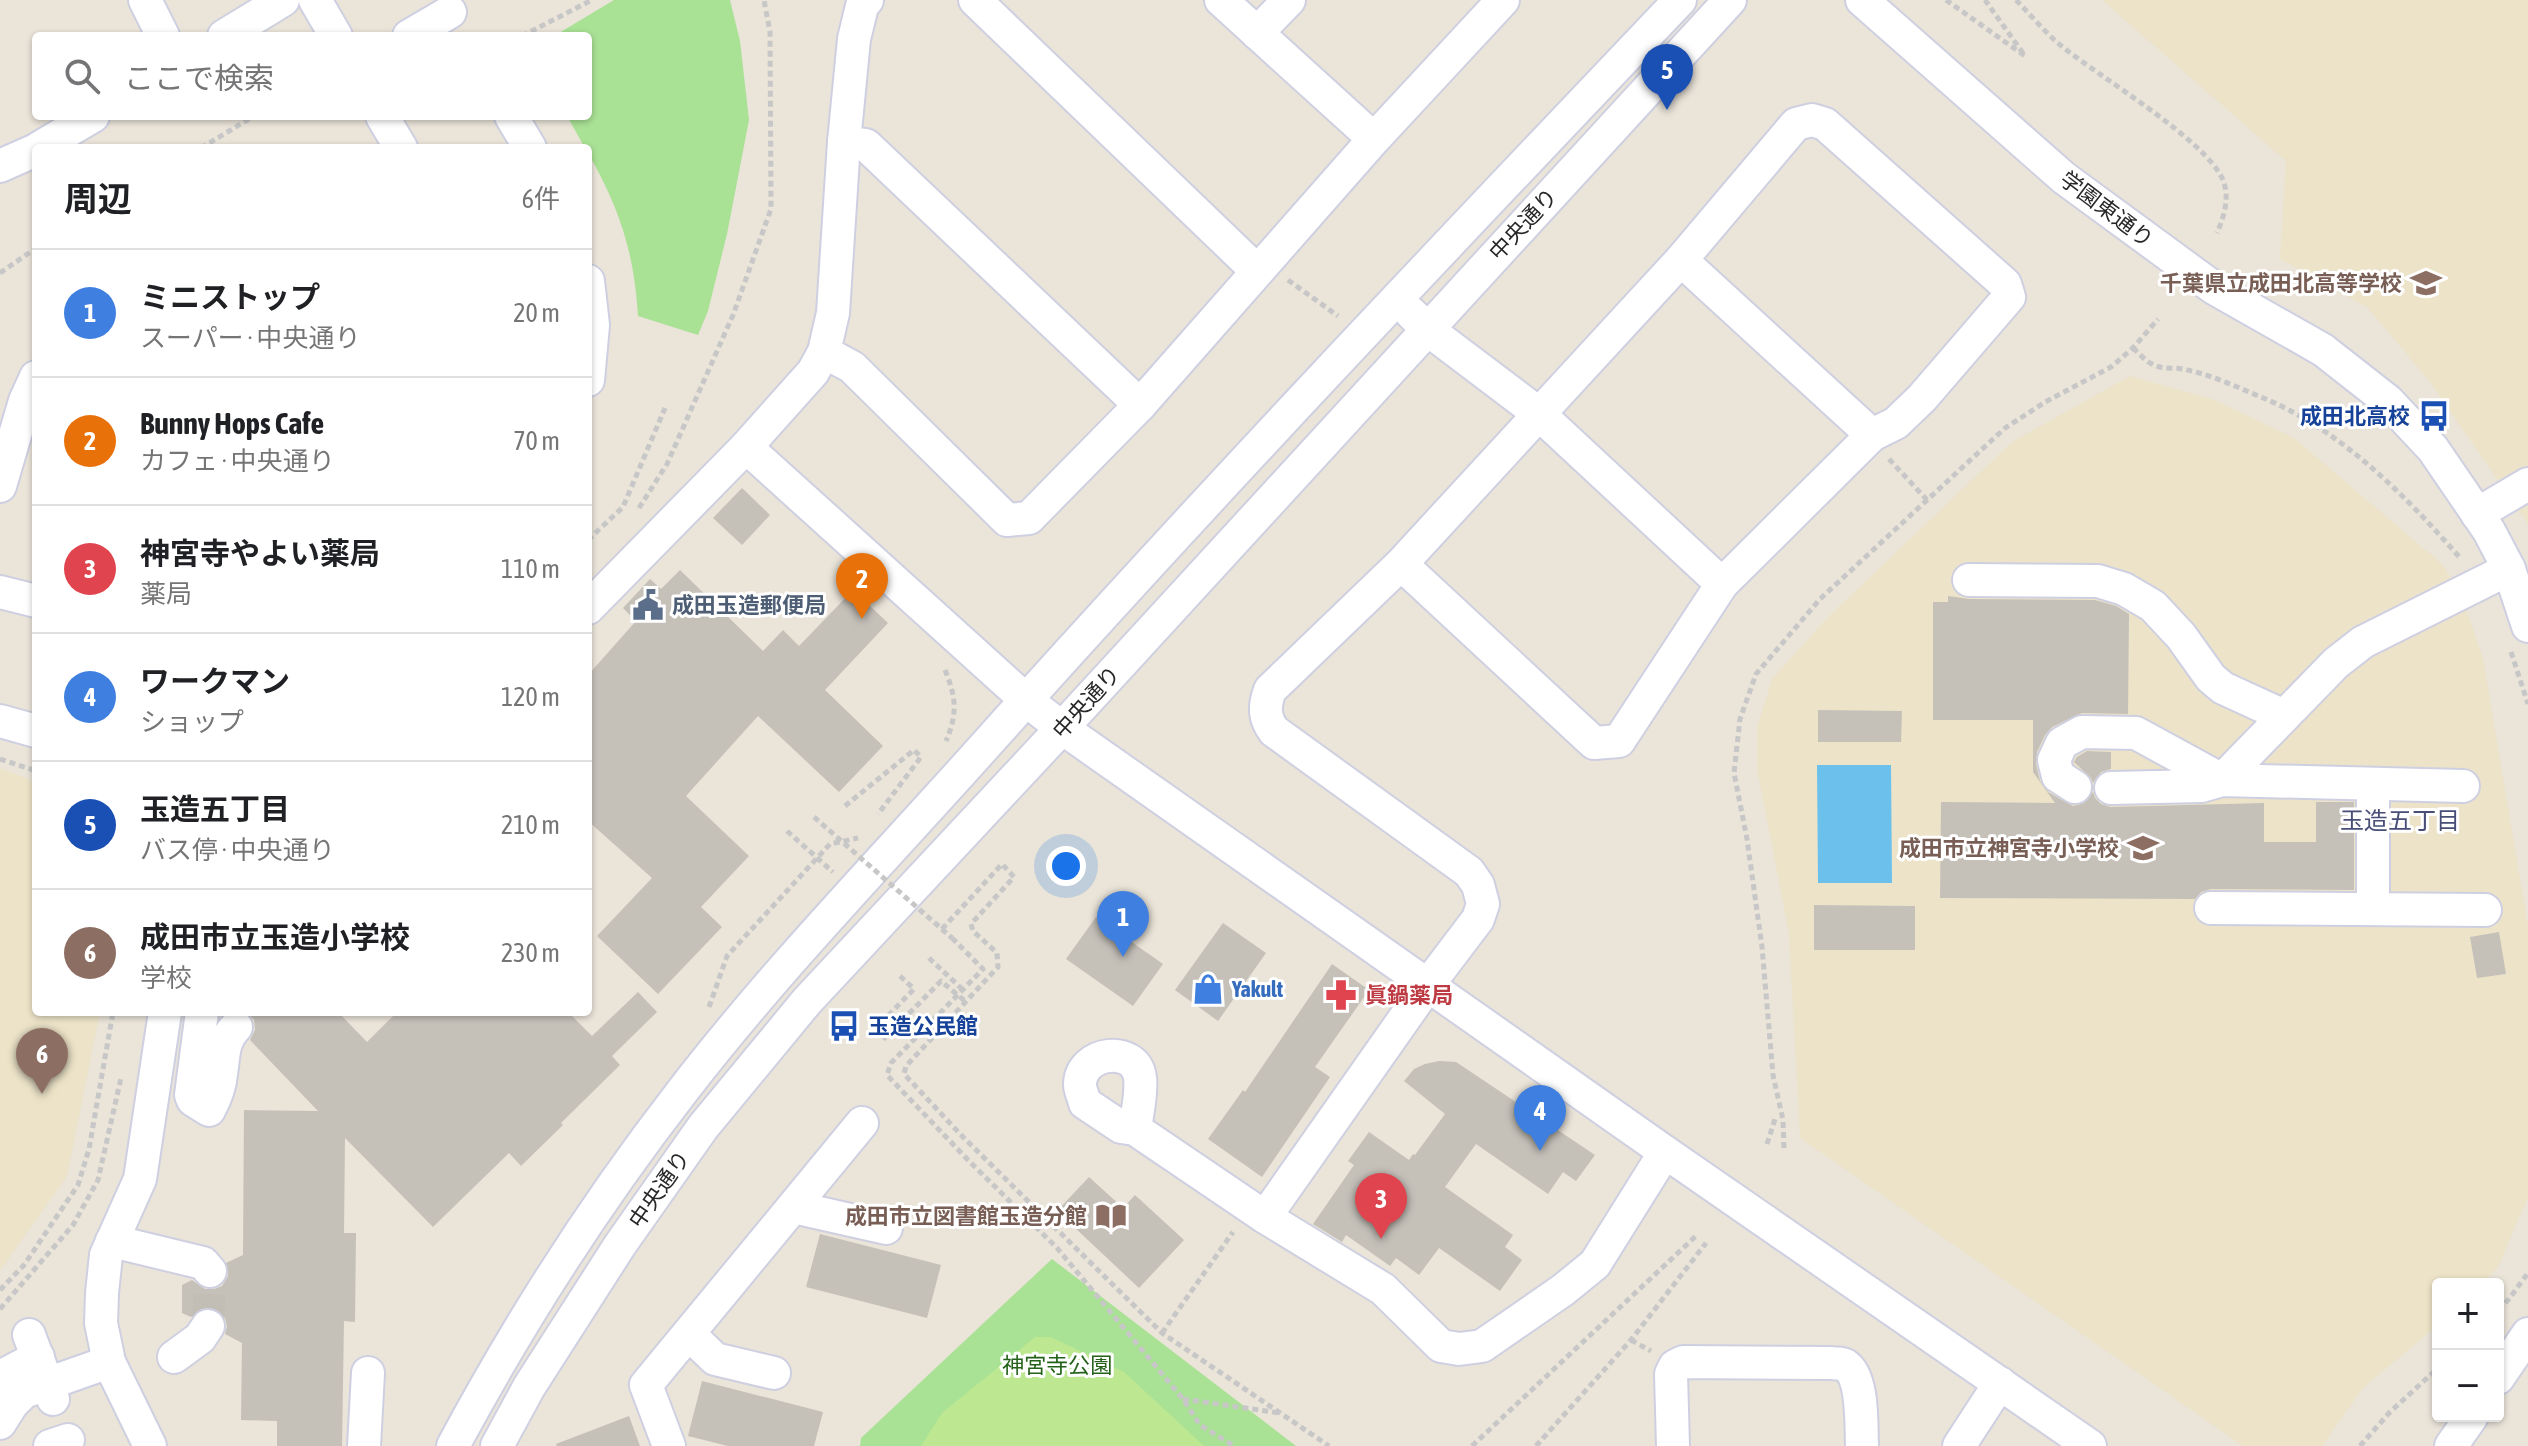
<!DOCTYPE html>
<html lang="ja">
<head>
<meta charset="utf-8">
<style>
  :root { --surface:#fff; --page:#f6f6f6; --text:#202124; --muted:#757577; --line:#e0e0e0; --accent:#111827 }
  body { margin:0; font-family:"Asap Condensed","Noto Sans JP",sans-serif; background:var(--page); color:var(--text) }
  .controls { position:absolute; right:24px; bottom:24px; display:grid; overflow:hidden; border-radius:8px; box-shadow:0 2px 6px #0004 }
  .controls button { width:72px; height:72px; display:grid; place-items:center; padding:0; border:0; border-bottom:2px solid var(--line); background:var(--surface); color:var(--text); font:40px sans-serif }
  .you { position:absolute; left:1066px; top:866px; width:28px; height:28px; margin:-20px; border:6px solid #fff; border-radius:50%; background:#1a73e8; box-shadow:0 0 0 12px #1a73e833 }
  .badge { display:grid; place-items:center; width:52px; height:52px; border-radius:50%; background:var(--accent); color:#fff; font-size:26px; font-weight:700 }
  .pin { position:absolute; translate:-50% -66px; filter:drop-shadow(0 2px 4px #0008) }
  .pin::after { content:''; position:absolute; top:42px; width:28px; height:24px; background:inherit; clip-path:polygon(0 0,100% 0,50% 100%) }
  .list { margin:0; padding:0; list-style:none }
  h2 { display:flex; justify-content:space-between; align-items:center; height:104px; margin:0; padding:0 32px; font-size:34px }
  h2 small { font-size:26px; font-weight:400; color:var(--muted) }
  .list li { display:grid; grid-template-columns:52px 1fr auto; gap:24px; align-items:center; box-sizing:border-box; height:128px; padding:0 32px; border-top:2px solid var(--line) }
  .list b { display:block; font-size:30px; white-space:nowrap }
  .list p { margin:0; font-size:26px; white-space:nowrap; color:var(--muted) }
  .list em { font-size:26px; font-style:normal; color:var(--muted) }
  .icon { flex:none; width:44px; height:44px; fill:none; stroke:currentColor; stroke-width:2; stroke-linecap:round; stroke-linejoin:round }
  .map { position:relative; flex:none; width:2528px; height:1446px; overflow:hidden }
  .search { position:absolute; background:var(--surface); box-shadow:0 2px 6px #0004; left:32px; top:32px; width:560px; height:88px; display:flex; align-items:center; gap:20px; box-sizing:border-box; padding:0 28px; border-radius:8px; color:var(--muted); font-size:30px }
  .panel { position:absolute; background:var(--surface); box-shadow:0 2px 6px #0004; left:32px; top:144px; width:560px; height:872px; border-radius:8px }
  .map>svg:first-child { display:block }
  .education { fill:#ece3c8 }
  .green { fill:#a9e195 }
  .pitch { fill:#bde891 }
  .water { fill:#6cc1ec }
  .building { fill:#c5c1b9 }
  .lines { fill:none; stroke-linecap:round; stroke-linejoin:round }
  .minor-tunnel { stroke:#c3beb5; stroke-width:32; stroke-dasharray:32 16; stroke-linecap:butt }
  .minor-casing { stroke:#ced0e1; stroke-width:36 }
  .path { stroke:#c7c7c7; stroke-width:5; stroke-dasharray:6 4; stroke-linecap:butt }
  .minor { stroke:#fff; stroke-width:32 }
  .path-bridge { stroke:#c7c7c7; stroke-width:5; stroke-dasharray:6 4; stroke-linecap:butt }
  .labels { text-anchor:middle; stroke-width:6; stroke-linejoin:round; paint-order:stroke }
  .street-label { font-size:22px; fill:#272727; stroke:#fff }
  .education-label { font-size:22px; font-weight:bold; fill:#785e54; stroke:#fff; text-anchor:end }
  .transit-label { font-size:22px; font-weight:bold; fill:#164399; stroke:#fff; text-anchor:end }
  .service-label { font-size:22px; font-weight:bold; fill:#4e5e75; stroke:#fff; text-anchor:start }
  .shop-label { font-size:22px; font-weight:bold; fill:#366cbe; stroke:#fff; text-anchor:start }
  .health-label { font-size:22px; font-weight:bold; fill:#be3a42; stroke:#fff; text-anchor:start }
  .park-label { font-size:22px; fill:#24621a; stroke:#fff }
  .neighbourhood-label { font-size:24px; fill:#494e77; stroke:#fff }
</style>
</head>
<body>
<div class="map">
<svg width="2528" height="1446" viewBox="0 0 2528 1446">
  <rect width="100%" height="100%" fill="#eae4d9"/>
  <!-- education -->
  <g class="education">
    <polygon points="2102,0 2528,0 2528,524 2430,382 2368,308 2280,259 2286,161"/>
    <polygon points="2130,376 2215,400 2294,438 2442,564 2460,592 2483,658 2528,926 2528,1197 2498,1267 2481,1284 2438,1284 2438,1325 2363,1388 2322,1446 2243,1446 1800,1138 1789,934 1757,769 1757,728 1772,679 1828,617 2012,442"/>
    <polygon points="0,768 36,782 36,1012 100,1012 67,1176 0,1271"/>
  </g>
  <!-- green -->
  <g class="green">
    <path d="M614,0H730L740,41L749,120L727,234L708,311L698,335L638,316C634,252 620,209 588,153V148H585L567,116H588V36H554Z"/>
    <polygon points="1052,1259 1296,1446 860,1446 861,1438"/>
  </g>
  <!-- pitch -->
  <polygon class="pitch" points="1035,1337 1051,1337 1124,1372 1204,1446 921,1446 942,1413"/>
  <!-- water -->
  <polygon class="water" points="1817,765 1891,765 1892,883 1818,883"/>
  <!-- building -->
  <g class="building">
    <polygon points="742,488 770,515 742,545 713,518"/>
    <polygon points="680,570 763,651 783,630 799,646 853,590 888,623 825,690 883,746 839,792 758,716 686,796 749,856 701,907 722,927 658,994 597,936 652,878 588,821 588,675 636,621 623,608 650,579 661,589"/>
    <polygon points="1948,596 1969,599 2095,600 2116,606 2129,614 2128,714 2082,713 2052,727 2045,735 2037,752 2036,764 2040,781 2048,792 2073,806 2084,803 2093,792 2095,798 2101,804 2111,807 2264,803 2264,842 2316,842 2316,802 2354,802 2354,890 2211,889 2201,892 2195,899 1940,898 1941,802 2055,803 2033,772 2033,720 1933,720 1933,602 1948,602"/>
    <polygon points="1818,710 1902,711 1901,742 1818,742"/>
    <polygon points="2087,751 2111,752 2111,769 2101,772 2093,783 2091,778 2074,762 2077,757"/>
    <polygon points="1814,905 1915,906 1915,950 1814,950"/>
    <polygon points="1096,917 1163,964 1133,1006 1066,959"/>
    <polygon points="1223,923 1266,953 1218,1021 1175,990"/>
    <polygon points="2499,932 2506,974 2477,978 2470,937"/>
    <polygon points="1332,964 1369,990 1315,1067 1330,1077 1262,1177 1208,1139 1243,1090 1245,1092"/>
    <polygon points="638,992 657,1012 612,1056 620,1065 561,1123 563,1125 521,1166 509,1153 433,1227 345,1138 344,1233 356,1233 355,1322 344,1321 342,1446 277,1446 277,1421 241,1420 242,1343 225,1334 227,1326 225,1318 218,1310 208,1307 200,1309 191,1317 182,1313 182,1285 192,1280 205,1289 214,1289 222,1286 228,1276 226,1263 243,1255 244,1110 318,1111 250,1040 255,1030 254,1020 247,1012 338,1012 367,1042 397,1012 568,1012 592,1036"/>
    <polygon points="1439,1061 1456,1062 1595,1155 1576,1181 1563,1172 1548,1194 1476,1144 1445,1187 1513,1235 1505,1247 1522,1260 1500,1291 1439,1248 1419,1275 1396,1258 1390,1266 1346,1235 1342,1242 1313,1224 1354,1165 1348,1161 1369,1132 1409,1160 1413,1154 1415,1155 1445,1114 1404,1081 1414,1069 1425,1064"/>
    <polygon points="1089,1177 1123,1208 1135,1195 1184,1240 1139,1288 1057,1211"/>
    <polygon points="820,1234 941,1265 927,1318 806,1287"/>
    <polygon points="702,1381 823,1412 814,1446 728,1446 688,1436"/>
    <polygon points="629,1416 640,1446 557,1446 556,1444"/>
  </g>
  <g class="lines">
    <!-- minor-tunnel -->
    <polyline class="minor-tunnel" points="208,1326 210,1271"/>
    <defs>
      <g id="minor">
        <polyline points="145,0 163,36"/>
        <polyline points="315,0 336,36"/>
        <polyline points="975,0 1257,271"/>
        <polyline points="1221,0 1374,139"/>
        <polyline points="1862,0 2064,178 2214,288 2323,350 2388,401 2433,449 2489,531 2509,569 2528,626"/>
        <polyline points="1257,33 1289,0"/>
        <polyline points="224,36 283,0"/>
        <polyline points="409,36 450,12"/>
        <polyline points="382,116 401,148"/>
        <polyline points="511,116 530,148"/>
        <polyline points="844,142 866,145 1140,405"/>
        <polyline points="39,148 93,116"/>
        <polyline points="0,166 36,150"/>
        <polyline points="1681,260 1872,435"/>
        <polyline points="588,281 593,325 588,380"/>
        <polyline points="1411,313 1427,329 1538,413 1722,584"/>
        <polyline points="824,352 852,367 1007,520 1029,518 1140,405 1374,139 1503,0"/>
        <polyline points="746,447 1026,700 1062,728 1665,1152 2090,1446"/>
        <polyline points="0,486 25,401 36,377"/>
        <polyline points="2477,514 2528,484"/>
        <polyline points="1969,580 2098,581 2124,589 2153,606 2181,636 2211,678 2223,688 2284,716"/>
        <polyline points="0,592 36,601"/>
        <polyline points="588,608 746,447 813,372 824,352 833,313 844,142 854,39 862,6 867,0"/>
        <polyline points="0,721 36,731"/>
        <polyline points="2222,780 2336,663 2363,642 2509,569"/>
        <polyline points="2373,784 2373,909"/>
        <polyline points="2075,787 2058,776 2054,760 2062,743 2082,732 2136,733 2222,780"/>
        <polyline points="2111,788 2201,786 2222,780 2463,786"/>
        <polyline points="2211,908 2485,910"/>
        <path d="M202,1012L191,1095L193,1100L209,1110C215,1099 220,1087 221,1074C224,1056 222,1041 236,1027"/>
        <path d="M1135,1129C1137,1113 1142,1094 1140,1078C1136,1044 1080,1051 1080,1085C1080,1090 1084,1098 1085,1103L1121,1127L1135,1129L1265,1217L1383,1289L1441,1346L1459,1349L1482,1346L1563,1290L1595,1264L1665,1152"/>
        <polyline points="793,1207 886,1228"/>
        <path d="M1265,1217L1428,985L1478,919L1483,904L1478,885L1469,872L1274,731C1264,718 1264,706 1270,690L1401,564L1681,260L1796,124L1812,120L1825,124L2005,284L2009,297L1922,398L1896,423L1872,435L1722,584L1619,741L1594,743L1401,564"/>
        <polyline points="112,1241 203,1263 210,1271"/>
        <polyline points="689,1334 715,1359 774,1373"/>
        <polyline points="29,1335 53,1399"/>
        <polyline points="174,1357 200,1338 208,1326"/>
        <polyline points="0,1377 38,1357"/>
        <polyline points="2498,1378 2528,1334"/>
        <polyline points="0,1423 12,1404 24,1392 109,1362"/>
        <polyline points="50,1446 68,1440"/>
        <polyline points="150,1446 109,1362 101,1323 102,1293 106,1255 140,1179 165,1012"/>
        <polyline points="364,1446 368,1373"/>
        <path d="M453,1446C519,1323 595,1204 681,1093C774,972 881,862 983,748C1210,494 1445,247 1680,0"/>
        <polyline points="497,1446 529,1387 620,1245 703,1127 807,1001 1062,728 1730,0"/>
        <polyline points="669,1446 646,1385 862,1123"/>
        <path d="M1673,1446L1671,1374L1675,1366L1683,1362L1832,1363C1836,1364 1841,1363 1845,1365C1864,1377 1861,1426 1862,1446"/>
        <polyline points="1959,1446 2000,1383"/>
        <polyline points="2451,1446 2472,1416"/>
      </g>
    </defs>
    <!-- minor casing -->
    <use href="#minor" class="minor-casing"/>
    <!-- path -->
    <g class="path">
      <polyline points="1946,0 2025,56 1985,0"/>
      <path d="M2016,0C2032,16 2046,34 2064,48C2100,77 2207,141 2223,180C2230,197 2224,217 2217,233"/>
      <polyline points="522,36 592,0"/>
      <polyline points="201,148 254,116"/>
      <polyline points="0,273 36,248"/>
      <polyline points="1288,280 1338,316"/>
      <path d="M2133,348C2139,353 2145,361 2152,364C2162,370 2172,367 2182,369C2211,374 2241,389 2268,400C2344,433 2407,497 2461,559"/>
      <polyline points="1889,459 1927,500"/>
      <polyline points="639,508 667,464 733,315 771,209 770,32 764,0"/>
      <polyline points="588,540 623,507 665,408"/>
      <polyline points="2511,652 2528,704"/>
      <path d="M945,670C956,697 958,713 946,741"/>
      <polyline points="0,759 36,771"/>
      <polyline points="845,806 914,750 921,757 878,814"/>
      <polyline points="787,831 833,872"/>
      <polyline points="942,929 1002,864 1014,877 971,924 973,931 997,953 998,967 906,1066 904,1074 962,1136 1162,1333 1329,1446"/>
      <polyline points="952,938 983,969 891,1063 887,1075 968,1160 1057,1248 1183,1399 1200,1425 1234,1446"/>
      <polyline points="929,958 962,989"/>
      <polyline points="900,976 914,989 877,1027 885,1038 941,981 966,1002"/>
      <polyline points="709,1007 727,956 830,844 858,838"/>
      <polyline points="1767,1144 1775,1119"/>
      <polyline points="1784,1148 1783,1120 1773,1075 1762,947 1747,839 1734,773 1740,719 1756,674 1820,599 2005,428 2047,401 2111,367 2133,348 2158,319"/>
      <polyline points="0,1290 24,1265 78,1185 89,1149 113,1012"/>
      <polyline points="0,1309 73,1225 98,1180 121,1078"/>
      <polyline points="2498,1310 2509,1299 2528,1273"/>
      <polyline points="1162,1333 1233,1232"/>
      <polyline points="1631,1340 1651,1351"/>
      <polyline points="1183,1399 1280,1413"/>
      <polyline points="1472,1446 1697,1235"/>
      <polyline points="1536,1446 1631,1340 1706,1243"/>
      <polyline points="2360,1446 2390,1412 2438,1368"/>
    </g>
    <!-- minor -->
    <use href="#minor" class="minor"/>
    <!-- path-bridge -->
    <polyline class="path-bridge" points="814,817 952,938"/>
  </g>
  <!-- icons -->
  <defs>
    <symbol id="school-bare" viewBox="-9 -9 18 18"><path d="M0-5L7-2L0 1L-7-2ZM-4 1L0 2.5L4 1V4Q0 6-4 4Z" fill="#8d6e63" stroke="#fff" stroke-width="2.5" paint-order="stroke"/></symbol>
    <symbol id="bus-bare" viewBox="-9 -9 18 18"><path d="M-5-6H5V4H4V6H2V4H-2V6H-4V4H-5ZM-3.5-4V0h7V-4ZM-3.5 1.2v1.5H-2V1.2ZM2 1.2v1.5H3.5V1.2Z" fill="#1a4fb4" stroke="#fff" stroke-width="2.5" paint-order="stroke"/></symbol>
    <symbol id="civic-bare" viewBox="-9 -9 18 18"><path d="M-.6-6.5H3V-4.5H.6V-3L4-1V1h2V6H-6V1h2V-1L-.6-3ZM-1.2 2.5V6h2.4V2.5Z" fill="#5c6f8a" stroke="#fff" stroke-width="2.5" paint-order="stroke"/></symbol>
    <symbol id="shop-bare" viewBox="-9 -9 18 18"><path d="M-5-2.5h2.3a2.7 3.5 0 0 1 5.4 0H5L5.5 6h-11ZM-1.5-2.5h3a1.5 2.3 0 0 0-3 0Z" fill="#3f7fe0" stroke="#fff" stroke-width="2.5" paint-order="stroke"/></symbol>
    <symbol id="pharmacy-bare" viewBox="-9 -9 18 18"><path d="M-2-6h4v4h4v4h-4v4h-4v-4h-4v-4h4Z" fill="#e0444e" stroke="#fff" stroke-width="2.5" paint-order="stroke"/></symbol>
    <symbol id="library-bare" viewBox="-9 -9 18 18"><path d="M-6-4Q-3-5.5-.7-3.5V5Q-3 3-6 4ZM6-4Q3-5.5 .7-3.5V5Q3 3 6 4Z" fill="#8d6e63" stroke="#fff" stroke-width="2.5" paint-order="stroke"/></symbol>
  </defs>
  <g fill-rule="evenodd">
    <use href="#school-bare" x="2404" y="261" width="44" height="44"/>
    <use href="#bus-bare" x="2412" y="394" width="44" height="44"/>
    <use href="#civic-bare" x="626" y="583" width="44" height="44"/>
    <use href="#school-bare" x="2121" y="826" width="44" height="44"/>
    <use href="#shop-bare" x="1186" y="967" width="44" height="44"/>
    <use href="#pharmacy-bare" x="1319" y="973" width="44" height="44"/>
    <use href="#bus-bare" x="822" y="1004" width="44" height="44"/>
    <use href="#library-bare" x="1089" y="1194" width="44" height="44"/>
  </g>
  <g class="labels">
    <!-- street labels -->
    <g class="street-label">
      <text transform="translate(2107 209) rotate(37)" y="8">学園東通り</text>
      <text transform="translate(1523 224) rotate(-47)" y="8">中央通り</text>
      <text transform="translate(1086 702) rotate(-48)" y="8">中央通り</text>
      <text transform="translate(659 1189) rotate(-55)" y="8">中央通り</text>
    </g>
    <!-- education labels -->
    <g class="education-label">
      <text x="2402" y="291">千葉県立成田北高等学校</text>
      <text x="2119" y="856">成田市立神宮寺小学校</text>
      <text x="1087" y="1224">成田市立図書館玉造分館</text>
    </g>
    <!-- transit labels -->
    <g class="transit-label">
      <text x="2410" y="424">成田北高校</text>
      <text x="868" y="1034" text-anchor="start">玉造公民館</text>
    </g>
    <!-- service labels -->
    <g class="service-label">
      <text x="672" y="613">成田玉造郵便局</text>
    </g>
    <!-- shop labels -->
    <g class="shop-label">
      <text x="1232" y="997">Yakult</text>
    </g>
    <!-- health labels -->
    <g class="health-label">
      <text x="1365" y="1003">眞鍋薬局</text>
    </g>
    <!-- park labels -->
    <g class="park-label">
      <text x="1057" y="1373">神宮寺公園</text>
    </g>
    <!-- neighbourhood labels -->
    <g class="neighbourhood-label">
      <text x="2400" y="829">玉造五丁目</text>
    </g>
  </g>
</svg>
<div class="controls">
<button>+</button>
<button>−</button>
</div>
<div class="you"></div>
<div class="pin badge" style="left:1123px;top:957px;background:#3f7fe0">1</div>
<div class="pin badge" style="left:862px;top:619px;background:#e8710a">2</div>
<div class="pin badge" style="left:1381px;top:1239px;background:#e0444e">3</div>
<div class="pin badge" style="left:1540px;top:1151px;background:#3f7fe0">4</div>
<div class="pin badge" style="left:1667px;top:110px;background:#1a4fb4">5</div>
<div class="pin badge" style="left:42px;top:1094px;background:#8d6e63">6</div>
<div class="search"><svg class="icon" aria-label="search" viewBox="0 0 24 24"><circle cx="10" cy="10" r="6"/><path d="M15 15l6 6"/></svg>ここで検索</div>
<section class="panel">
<h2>周辺<small>6件</small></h2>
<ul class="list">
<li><span class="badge" style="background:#3f7fe0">1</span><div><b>ミニストップ</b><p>スーパー · 中央通り</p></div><em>20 m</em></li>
<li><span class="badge" style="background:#e8710a">2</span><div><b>Bunny Hops Cafe</b><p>カフェ · 中央通り</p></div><em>70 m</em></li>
<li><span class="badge" style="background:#e0444e">3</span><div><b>神宮寺やよい薬局</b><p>薬局</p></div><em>110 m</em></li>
<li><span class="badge" style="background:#3f7fe0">4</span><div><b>ワークマン</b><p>ショップ</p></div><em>120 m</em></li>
<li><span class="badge" style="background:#1a4fb4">5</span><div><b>玉造五丁目</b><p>バス停 · 中央通り</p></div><em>210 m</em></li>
<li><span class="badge" style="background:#8d6e63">6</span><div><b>成田市立玉造小学校</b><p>学校</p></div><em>230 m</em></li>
</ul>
</section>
</div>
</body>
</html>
